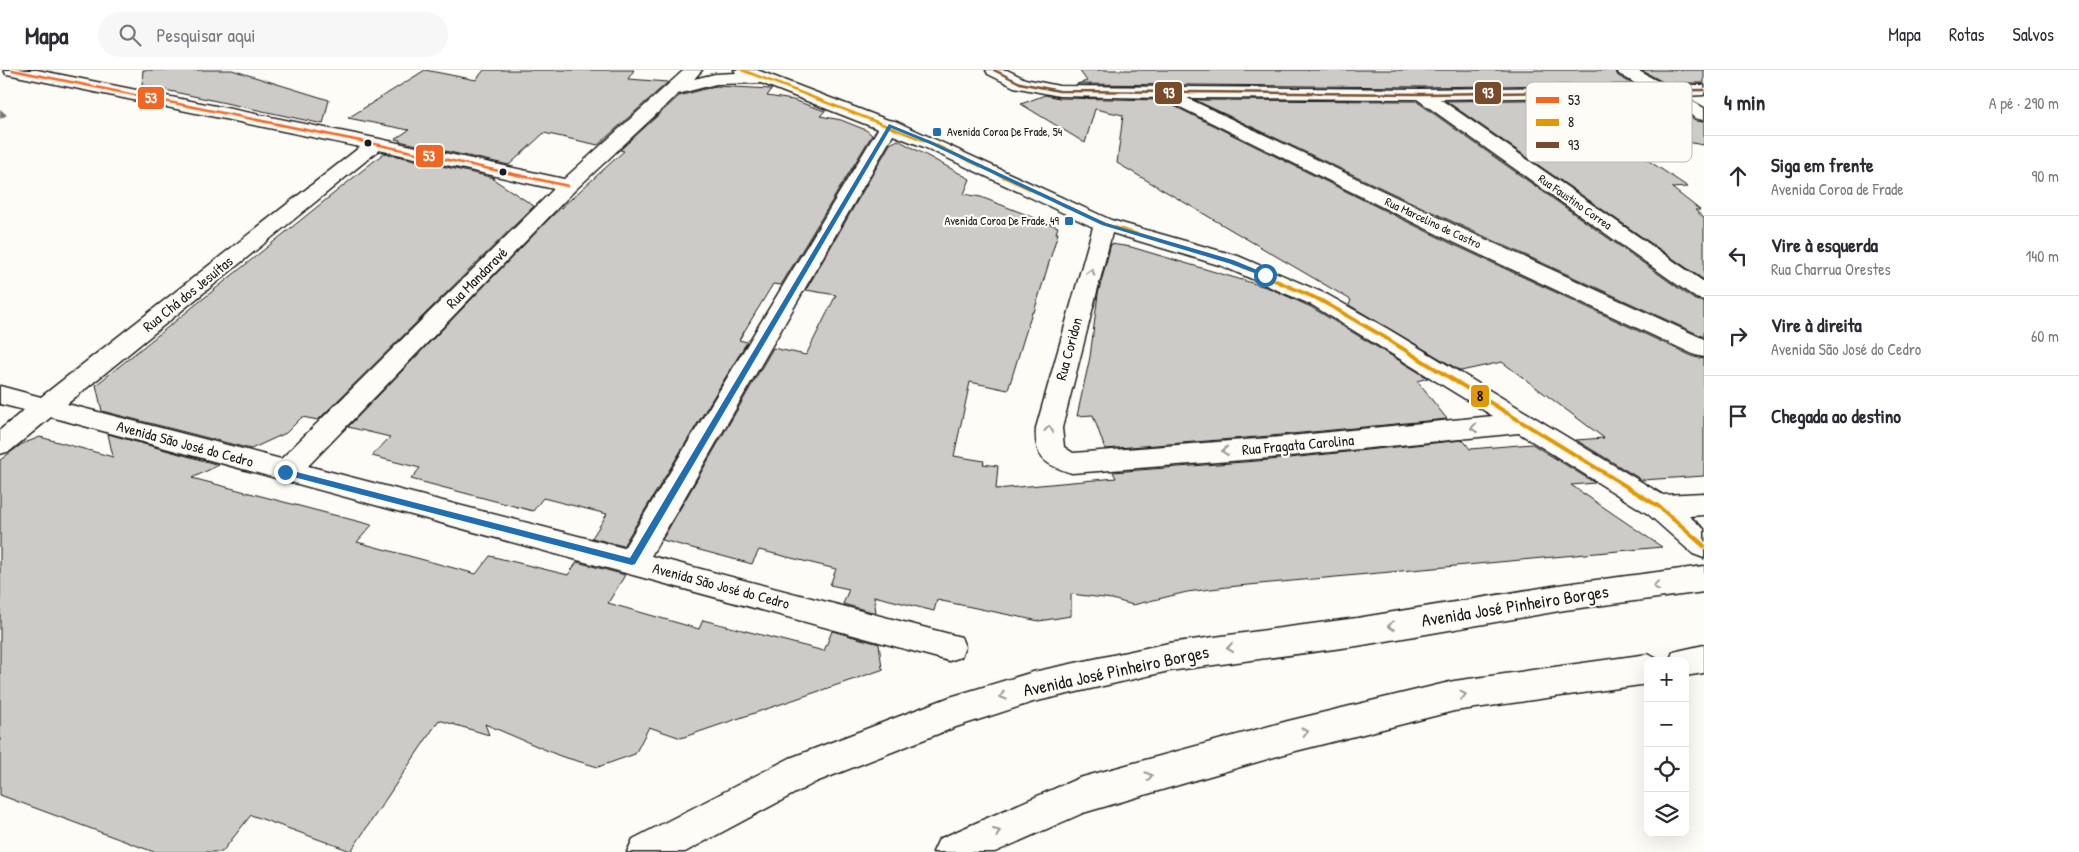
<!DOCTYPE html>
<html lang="pt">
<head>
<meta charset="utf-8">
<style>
  :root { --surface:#fff; --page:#f7f7f7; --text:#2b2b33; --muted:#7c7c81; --line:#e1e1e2 }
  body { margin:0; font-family:"Patrick Hand",sans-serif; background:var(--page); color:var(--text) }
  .controls { position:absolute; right:15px; bottom:15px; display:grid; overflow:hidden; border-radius:10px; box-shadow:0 5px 20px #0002 }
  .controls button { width:45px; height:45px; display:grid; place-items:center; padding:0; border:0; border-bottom:1px solid var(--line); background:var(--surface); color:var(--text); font:25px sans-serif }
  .stop { position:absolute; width:15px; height:15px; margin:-11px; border:4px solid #1f6fb2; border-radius:50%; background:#fff }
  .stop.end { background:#1f6fb2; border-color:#fff; box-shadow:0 1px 5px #0008 }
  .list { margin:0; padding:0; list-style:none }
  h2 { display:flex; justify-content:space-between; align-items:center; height:65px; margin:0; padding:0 20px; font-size:21px }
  h2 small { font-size:16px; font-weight:400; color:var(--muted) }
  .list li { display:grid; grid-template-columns:32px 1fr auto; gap:15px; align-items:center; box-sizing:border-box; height:80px; padding:0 20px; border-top:1px solid var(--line) }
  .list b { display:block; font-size:19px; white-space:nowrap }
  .list p { margin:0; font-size:16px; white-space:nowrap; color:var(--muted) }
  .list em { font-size:16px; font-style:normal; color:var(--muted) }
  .icon { flex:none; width:28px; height:28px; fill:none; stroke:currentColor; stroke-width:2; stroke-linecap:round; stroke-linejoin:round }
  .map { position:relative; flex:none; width:1704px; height:782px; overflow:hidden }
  header { display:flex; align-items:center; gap:30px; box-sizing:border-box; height:70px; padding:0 25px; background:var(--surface); border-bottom:1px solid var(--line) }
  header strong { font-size:24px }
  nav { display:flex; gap:28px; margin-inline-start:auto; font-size:18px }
  .search { width:350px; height:45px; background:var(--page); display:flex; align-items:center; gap:12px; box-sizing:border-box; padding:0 18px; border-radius:28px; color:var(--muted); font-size:19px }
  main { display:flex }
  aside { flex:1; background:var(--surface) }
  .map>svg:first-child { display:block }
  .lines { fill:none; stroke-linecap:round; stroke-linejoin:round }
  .stream { fill:#797876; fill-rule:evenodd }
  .building { fill:#cccbc8; stroke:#1c1c1c }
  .minor-casing { stroke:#1c1c1c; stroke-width:3 }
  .major-casing { stroke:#1c1c1c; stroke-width:3 }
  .minor { fill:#fdfcf7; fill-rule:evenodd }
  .major { fill:#fdfcf7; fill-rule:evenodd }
  .bus-1-casing { stroke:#fdfcf7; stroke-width:5 }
  .bus-2-far2-casing { stroke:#fdfcf7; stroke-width:5 }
  .bus-2-far1-casing { stroke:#fdfcf7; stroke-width:8 }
  .bus-2-casing { stroke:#fdfcf7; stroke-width:8 }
  .bus-3-casing { stroke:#fdfcf7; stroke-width:5 }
  .bus-1 { stroke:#f26522; stroke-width:2.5 }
  .bus-2-far2 { stroke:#e19803; stroke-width:2.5 }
  .bus-2-far1 { stroke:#e19803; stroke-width:4 }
  .bus-2 { stroke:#e19803; stroke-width:4.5 }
  .bus-3 { stroke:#7a4b2a; stroke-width:2.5 }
  .oneway { stroke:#989794 }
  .route { fill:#1f6fb2 }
  .poi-dot { fill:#1f6fb2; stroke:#fdfcf7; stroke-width:2 }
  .bus-dot { fill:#1c1c1c; stroke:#fdfcf7; stroke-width:2 }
  .labels { text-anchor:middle; stroke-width:4.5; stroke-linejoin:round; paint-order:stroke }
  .far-poi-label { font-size:12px; fill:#1c1c1c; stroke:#fdfcf7; text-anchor:start }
  .far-street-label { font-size:12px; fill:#1c1c1c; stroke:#fdfcf7 }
  .street-label { font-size:15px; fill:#1c1c1c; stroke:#fdfcf7 }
  .near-street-label { font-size:18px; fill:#1c1c1c; stroke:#fdfcf7 }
  .key { fill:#fdfcf7; stroke:#bab9b5; stroke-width:1 }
  .key-label { font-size:14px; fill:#1c1c1c }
  .line-badge { stroke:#fdfcf7; stroke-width:2 }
  .badge-label { font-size:14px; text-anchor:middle; font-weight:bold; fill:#fff }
  .pale-badge-label { font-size:14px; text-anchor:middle; font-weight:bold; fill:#111 }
</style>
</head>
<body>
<header>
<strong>Mapa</strong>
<div class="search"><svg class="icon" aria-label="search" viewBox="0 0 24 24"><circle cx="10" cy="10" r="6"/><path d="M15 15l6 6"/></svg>Pesquisar aqui</div>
<nav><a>Mapa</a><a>Rotas</a><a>Salvos</a></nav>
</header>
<main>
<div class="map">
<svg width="1704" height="782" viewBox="0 0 1704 782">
  <rect width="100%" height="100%" fill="#fdfcf7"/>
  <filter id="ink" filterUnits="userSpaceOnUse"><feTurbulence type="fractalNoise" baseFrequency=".02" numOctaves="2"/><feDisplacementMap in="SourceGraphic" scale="10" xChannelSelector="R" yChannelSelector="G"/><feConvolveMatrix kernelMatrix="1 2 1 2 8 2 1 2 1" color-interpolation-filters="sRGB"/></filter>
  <g filter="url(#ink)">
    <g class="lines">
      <!-- stream -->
      <polygon class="stream" points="0,39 7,45 0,49"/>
    </g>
    <!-- building -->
    <g class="building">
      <polygon points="143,0 232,0 329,30 323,54 142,15"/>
      <polygon points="425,0 476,10 484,0 634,0 628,9 668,12 598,75 544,63 509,95 399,71 400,70 395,69 409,60 348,48"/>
      <polygon points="1079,0 1615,0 1618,6 1633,14 1421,17 1077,14 1087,11"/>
      <polygon points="1641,0 1704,0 1704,13 1665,13"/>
      <polygon points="716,16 771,19 772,19 767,26 793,30 825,41 820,46 841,50 866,60 872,65 781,215 773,214 739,270 747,272 623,476 592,468 607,444 543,428 533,441 411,409 420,398 372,386 390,367 348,357 551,147 624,81 620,80 679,26"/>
      <polygon points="1045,25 1059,28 1162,30 1448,172 1694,287 1704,289 1704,406 1642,410 1576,370 1604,368 1502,292 1461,301 1349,235 1351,230 1117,93 1123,45 1095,39 1085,73 1021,34"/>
      <polygon points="1658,28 1697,51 1704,52 1704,75 1642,65 1671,89 1646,89 1688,117 1672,118 1700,140 1695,140 1704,148 1704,210 1446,31"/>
      <polygon points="1195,30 1416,31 1695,230 1704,232 1704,267 1466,158"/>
      <polygon points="898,70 970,109 964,124 981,127 1058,157 1056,163 1058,163 1034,242 1032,242 1008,320 970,312 954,386 984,391 983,394 998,396 996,419 1116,408 1113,402 1270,390 1463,370 1470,379 1532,374 1595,413 1571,415 1662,477 1227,517 1187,522 1133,535 1112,529 1071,524 1071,546 1039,551 937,530 934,541 874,526 876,543 843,534 849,519 830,515 836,499 759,480 752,494 662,470 773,278 806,285 836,225 806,220 890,74"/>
      <polygon points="384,83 495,108 493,109 534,136 318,350 302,347 286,363 251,379 102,341 96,315"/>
      <polygon points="1111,174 1131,177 1269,218 1311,237 1428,308 1417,311 1447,349 1270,366 1105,379 1093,345 1077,346 1090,287 1098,224"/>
      <polygon points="108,364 219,395 192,408 372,455 357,472 476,504 490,486 568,505 577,492 625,505 608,533 699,559 703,550 824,581 832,561 879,574 882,598 884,599 681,668 649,657 635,684 598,697 560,686 485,654 489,665 439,650 351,781 251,745 222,782 154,782 0,725 0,390 22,374 40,367 113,387"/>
    </g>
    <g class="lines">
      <defs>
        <g id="minor">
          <path d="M4,0H37L375,68L564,109L684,0H702L694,9L715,4L736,3L734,0H757L888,50L895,51L1111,150L1238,186L1328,225L1388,259L1663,425L1704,423V445L1689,446L1704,459V488L1693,484L1648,444L1519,363L1270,388L1072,403C1045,395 1034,388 1036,358L1093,157L924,77L893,65L651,486L961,567L965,577L961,587L949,591L51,347L10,381L0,384V360L24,340L0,334V316L41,327L360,77L12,5L6,4ZM761,13L878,59L624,478L308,396L575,120L678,24L716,14ZM379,80L554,119L281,389L67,334ZM1112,163L1222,196L1312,235L1493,346L1270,368L1073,383L1064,377L1062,358Z"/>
          <polygon points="986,0 1007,0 1025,9 1059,16 1421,19 1640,16 1619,4 1617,0 1637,0 1665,15 1704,15 1704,25 1683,26 1704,38 1704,50 1698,49 1658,26 1440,29 1704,212 1704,230 1696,228 1417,29 1187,28 1465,160 1704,269 1704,287 1695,285 1449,170 1162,28 1059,26 1014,17 988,4"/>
        </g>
        <g id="major">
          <polygon points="1704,496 1704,522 1565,540 1357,576 1169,601 1033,632 953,658 816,712 685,782 627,782 633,769 790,688 950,627 1033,602 1169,573 1357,548 1565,514"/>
          <polygon points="1704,575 1704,603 1685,606 1685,591 1669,591 1673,582"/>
          <polygon points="1648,584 1661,591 1648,591 1648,614 1454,641 1288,683 1083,743 995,782 933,782 939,769 1079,708 1288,651 1454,611"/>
        </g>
      </defs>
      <!-- minor casing -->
      <use href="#minor" class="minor-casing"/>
      <!-- major casing -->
      <use href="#major" class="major-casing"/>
      <!-- minor -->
      <use href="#minor" class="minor"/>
      <!-- major -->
      <use href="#major" class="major"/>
      <defs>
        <polyline id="bus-1" points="12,0 375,74 568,116"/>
        <polyline id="bus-2-far2" points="742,0 931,73 1104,154 1238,194"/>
        <polyline id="bus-2-far1" points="1235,193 1320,230 1379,264 1658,436 1673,449"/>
        <polyline id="bus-2" points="1671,447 1704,476"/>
        <polyline id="bus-3" points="994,0 1020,13 1059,21 1421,24 1704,20"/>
      </defs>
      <!-- bus-1 casing -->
      <use href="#bus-1" class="bus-1-casing"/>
      <!-- bus-2-far2 casing -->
      <use href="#bus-2-far2" class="bus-2-far2-casing"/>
      <!-- bus-2-far1 casing -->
      <use href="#bus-2-far1" class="bus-2-far1-casing"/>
      <!-- bus-2 casing -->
      <use href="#bus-2" class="bus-2-casing"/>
      <!-- bus-3 casing -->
      <use href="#bus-3" class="bus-3-casing"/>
      <!-- bus-1 -->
      <use href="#bus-1" class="bus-1"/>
      <!-- bus-2-far2 -->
      <use href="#bus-2-far2" class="bus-2-far2"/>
      <!-- bus-2-far1 -->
      <use href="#bus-2-far1" class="bus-2-far1"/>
      <!-- bus-2 -->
      <use href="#bus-2" class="bus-2"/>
      <!-- bus-3 -->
      <use href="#bus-3" class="bus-3"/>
    </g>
    <!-- one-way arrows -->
    <defs><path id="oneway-chevron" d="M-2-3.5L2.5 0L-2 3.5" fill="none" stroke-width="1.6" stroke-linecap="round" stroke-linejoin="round" transform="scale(1.25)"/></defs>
    <g class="oneway">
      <use href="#oneway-chevron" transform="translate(1091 202) rotate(-74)"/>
      <use href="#oneway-chevron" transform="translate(1474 358) rotate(174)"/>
      <use href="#oneway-chevron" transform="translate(1049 359) rotate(-83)"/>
      <use href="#oneway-chevron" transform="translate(1225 381) rotate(176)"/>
      <use href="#oneway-chevron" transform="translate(1656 516) rotate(173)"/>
      <use href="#oneway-chevron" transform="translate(1391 556) rotate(171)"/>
      <use href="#oneway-chevron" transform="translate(1230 578) rotate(172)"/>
      <use href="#oneway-chevron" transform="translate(1463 625) rotate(-8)"/>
      <use href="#oneway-chevron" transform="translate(1003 626) rotate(163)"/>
      <use href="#oneway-chevron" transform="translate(1305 662) rotate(-14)"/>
      <use href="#oneway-chevron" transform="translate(1149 706) rotate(-16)"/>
      <use href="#oneway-chevron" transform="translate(997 762) rotate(-24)"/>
    </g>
  </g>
  <!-- route -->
  <polygon class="route" points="889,54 933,72 1106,153 1233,190 1269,205 1263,206 1228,193 1102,155 930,74 891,58 635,494 632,495 282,404 281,402 285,399 630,488"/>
  <!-- markers -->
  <g class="poi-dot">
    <rect x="932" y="57" width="10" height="10" rx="2.5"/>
    <rect x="1064" y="146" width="10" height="10" rx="2.5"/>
  </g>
  <g class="bus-dot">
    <circle cx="368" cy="73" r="4.5"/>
    <circle cx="503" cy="102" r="4.5"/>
  </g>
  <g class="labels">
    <!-- far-poi labels -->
    <g class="far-poi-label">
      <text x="947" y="66">Avenida Coroa De Frade, 54</text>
      <text x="1059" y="155" text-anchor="end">Avenida Coroa De Frade, 49</text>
    </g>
    <!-- far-street labels -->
    <g class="far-street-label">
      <text transform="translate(1575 132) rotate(35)" y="4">Rua Faustino Correa</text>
      <text transform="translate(1433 153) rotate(25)" y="4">Rua Marcelino de Castro</text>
    </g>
    <!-- street labels -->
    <g class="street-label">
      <text transform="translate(477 208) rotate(-45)" y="5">Rua Mandaravé</text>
      <text transform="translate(188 224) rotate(-39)" y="5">Rua Chá dos Jesuítas</text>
      <text transform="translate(1069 279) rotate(-75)" y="5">Rua Coridon</text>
      <text transform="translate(185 374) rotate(15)" y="5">Avenida São José do Cedro</text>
      <text transform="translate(1298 375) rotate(-5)" y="5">Rua Fragata Carolina</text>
      <text transform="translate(721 516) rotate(15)" y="5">Avenida São José do Cedro</text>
    </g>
    <!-- near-street labels -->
    <g class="near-street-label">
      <text transform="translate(1515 536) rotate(-9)" y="6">Avenida José Pinheiro Borges</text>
      <text transform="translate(1116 601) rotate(-12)" y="6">Avenida José Pinheiro Borges</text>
    </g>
  </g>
  <!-- legend -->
  <rect x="1526" y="12" width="166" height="80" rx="8" class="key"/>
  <rect x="1536" y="27" width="23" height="6" fill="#f26522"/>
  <rect x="1536" y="49" width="23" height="7" fill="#e19803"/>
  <rect x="1536" y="72" width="23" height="6" fill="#7a4b2a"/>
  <g class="key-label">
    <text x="1568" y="35">53</text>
    <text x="1568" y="57">8</text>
    <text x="1568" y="80">93</text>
  </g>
  <g class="line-badge">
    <rect x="1154" y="11" width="29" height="24" rx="5" fill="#7a4b2a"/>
    <rect x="1474" y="11" width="28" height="24" rx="5" fill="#7a4b2a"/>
    <rect x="137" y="16" width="28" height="24" rx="5" fill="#f26522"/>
    <rect x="415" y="74" width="29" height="24" rx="5" fill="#f26522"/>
    <rect x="1470" y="314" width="20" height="24" rx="5" fill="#e19803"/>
  </g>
  <g class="badge-label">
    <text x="1169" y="28">93</text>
    <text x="1488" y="28">93</text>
    <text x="151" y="33">53</text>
    <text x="429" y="91">53</text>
  </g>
  <g class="pale-badge-label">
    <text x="1480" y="331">8</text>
  </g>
</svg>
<div class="controls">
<button>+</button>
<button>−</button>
<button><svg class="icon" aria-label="locate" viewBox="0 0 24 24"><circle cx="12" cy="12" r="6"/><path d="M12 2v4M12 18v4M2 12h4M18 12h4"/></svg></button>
<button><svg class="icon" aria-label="layers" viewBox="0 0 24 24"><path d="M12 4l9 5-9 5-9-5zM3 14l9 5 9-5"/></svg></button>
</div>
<div class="stop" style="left:1265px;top:205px"></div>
<div class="stop end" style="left:285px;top:402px"></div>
</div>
<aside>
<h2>4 min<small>A pé · 290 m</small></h2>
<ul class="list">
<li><svg class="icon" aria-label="ahead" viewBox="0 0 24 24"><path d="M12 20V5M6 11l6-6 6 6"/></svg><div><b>Siga em frente</b><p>Avenida Coroa de Frade</p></div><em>90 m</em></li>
<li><svg class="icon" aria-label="left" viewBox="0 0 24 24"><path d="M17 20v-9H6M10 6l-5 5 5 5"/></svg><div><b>Vire à esquerda</b><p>Rua Charrua Orestes</p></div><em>140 m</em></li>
<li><svg class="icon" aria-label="right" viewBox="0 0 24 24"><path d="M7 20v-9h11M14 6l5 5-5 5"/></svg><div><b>Vire à direita</b><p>Avenida São José do Cedro</p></div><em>60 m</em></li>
<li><svg class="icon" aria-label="arrive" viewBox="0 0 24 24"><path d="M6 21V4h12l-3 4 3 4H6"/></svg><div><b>Chegada ao destino</b></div></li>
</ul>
</aside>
</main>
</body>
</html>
